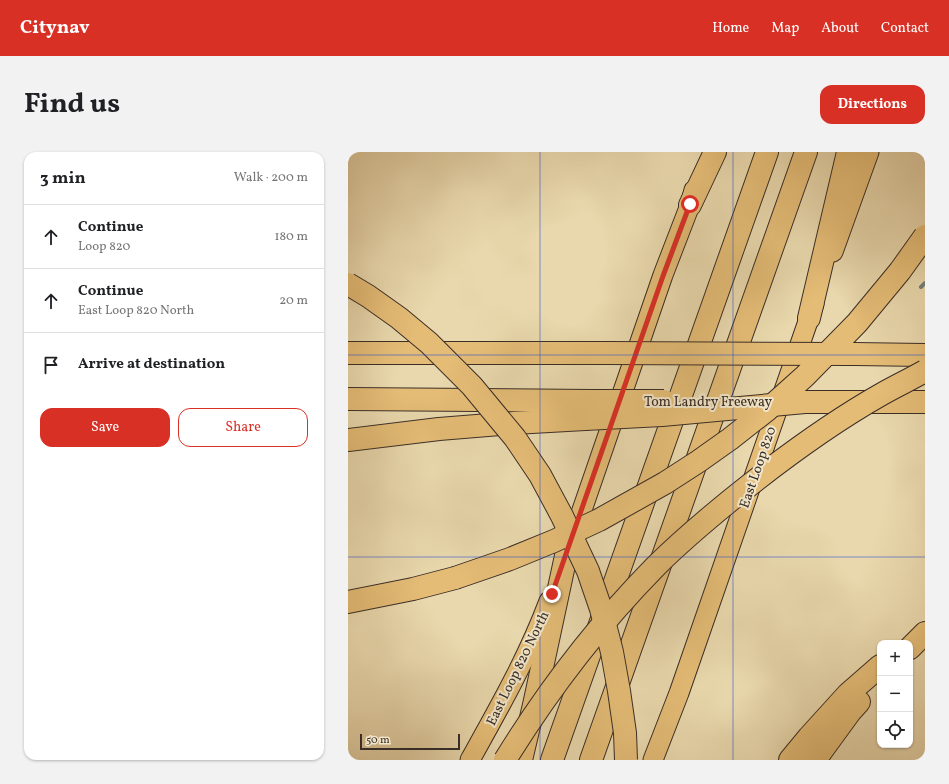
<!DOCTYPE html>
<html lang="en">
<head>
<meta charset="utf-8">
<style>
  :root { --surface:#fff; --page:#f2f2f2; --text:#202124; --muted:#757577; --line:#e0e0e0; --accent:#d93025 }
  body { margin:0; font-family:Vollkorn,serif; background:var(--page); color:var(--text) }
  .controls { position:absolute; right:12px; bottom:12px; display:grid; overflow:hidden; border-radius:8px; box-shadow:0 1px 3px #0004 }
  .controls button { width:36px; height:36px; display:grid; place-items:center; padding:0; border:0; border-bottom:1px solid var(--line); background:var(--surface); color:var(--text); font:20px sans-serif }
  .scale { position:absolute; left:12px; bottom:10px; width:100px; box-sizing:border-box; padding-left:4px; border:2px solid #3a2e27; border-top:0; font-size:11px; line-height:14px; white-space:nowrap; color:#3a2e27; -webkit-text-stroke:3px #f1e6ca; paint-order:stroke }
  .stop { position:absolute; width:12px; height:12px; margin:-9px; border:3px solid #d93025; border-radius:50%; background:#fff }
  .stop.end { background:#d93025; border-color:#fff; box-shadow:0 1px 4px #0008 }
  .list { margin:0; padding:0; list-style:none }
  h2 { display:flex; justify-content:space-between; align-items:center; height:52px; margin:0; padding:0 16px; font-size:17px }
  h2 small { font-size:13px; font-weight:400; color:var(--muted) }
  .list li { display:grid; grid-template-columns:26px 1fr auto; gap:12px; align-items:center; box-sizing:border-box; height:64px; padding:0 16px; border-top:1px solid var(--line) }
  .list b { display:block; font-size:15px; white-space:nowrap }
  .list p { margin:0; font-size:13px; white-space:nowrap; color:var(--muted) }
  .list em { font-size:13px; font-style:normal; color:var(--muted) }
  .actions { display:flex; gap:8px; padding:12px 16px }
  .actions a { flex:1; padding:9px 0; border:1px solid var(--accent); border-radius:12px; text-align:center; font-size:14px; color:var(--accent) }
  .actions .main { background:var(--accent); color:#fff }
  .icon { flex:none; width:22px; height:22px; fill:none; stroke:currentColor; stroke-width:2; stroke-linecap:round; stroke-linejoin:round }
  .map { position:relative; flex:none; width:577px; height:608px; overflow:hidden; border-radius:12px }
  header { display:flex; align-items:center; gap:24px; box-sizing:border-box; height:56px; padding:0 20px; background:var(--accent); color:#fff }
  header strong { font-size:19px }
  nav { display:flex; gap:22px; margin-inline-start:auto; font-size:14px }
  .intro { display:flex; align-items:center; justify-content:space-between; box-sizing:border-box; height:96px; padding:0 24px }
  h1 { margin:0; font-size:28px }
  .button { padding:10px 18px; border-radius:12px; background:var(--accent); color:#fff; font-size:14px; font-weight:700 }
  main { display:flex; gap:24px; padding:0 24px }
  aside { flex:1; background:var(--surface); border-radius:12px; box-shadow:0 1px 3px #0004 }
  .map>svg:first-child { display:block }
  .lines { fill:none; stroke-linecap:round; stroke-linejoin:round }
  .stream { stroke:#73817a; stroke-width:4 }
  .major-casing { stroke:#3a2e27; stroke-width:21 }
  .highway-casing { stroke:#3a2e27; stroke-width:24 }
  .major { stroke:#e4bc76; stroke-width:19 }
  .highway { stroke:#e4bc76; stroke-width:22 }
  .highway-bridge-casing { stroke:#3a2e27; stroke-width:24; stroke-linecap:butt }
  .highway-bridge { stroke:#e4bc76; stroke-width:22 }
  .route { stroke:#d93025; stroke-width:5 }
  .grid { fill:none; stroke:#1d4ed8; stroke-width:1; stroke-opacity:0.55 }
  .labels { text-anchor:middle; stroke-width:4; stroke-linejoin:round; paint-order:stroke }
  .street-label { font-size:14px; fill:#3a2e27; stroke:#f1e6ca }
</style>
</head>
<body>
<header>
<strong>Citynav</strong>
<nav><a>Home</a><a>Map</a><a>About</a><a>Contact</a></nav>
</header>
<div class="intro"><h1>Find us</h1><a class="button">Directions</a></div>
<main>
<aside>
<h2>3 min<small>Walk · 200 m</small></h2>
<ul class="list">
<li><svg class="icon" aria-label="ahead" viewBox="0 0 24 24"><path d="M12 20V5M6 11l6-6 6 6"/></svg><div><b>Continue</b><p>Loop 820</p></div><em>180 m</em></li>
<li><svg class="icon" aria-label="ahead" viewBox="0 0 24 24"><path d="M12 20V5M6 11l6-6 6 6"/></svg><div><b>Continue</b><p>East Loop 820 North</p></div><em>20 m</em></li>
<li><svg class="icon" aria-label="arrive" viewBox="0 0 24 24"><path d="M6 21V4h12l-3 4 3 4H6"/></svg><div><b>Arrive at destination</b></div></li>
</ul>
<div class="actions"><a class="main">Save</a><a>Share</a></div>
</aside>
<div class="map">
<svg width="577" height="608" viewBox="0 0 577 608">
  <rect width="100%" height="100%" fill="#e9d8ad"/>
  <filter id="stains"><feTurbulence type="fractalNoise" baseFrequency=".005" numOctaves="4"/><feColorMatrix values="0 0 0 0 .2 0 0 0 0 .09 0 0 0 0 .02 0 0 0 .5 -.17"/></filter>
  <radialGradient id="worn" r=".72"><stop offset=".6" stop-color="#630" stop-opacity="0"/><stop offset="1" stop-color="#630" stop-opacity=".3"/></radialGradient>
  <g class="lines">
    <!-- stream -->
    <polyline class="stream" points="573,135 577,131"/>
    <defs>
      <g id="major">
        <polyline points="485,100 521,0"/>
        <polyline points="223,390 315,123 342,53 346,38"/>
        <path d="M122,608C151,556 180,505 201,449"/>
        <polyline points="305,608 331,541 466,152"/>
      </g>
      <g id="highway">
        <polyline points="342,53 367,0"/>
        <polyline points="461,166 500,0"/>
        <polyline points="0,201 260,201"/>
        <polyline points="506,202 577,203"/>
        <polyline points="0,247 244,249"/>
        <polyline points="457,250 577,250"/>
        <polyline points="0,288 91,277 166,271 237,267"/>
        <polyline points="0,450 65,437 107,426"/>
        <polyline points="562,496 577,481"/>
        <polyline points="173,608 186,553 219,399"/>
        <polyline points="204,608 419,0"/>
        <polyline points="243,608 458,0"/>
        <polyline points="442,608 461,585 500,542 532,514"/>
        <polyline points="467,608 502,560 511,550"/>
      </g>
    </defs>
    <!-- major casing -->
    <use href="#major" class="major-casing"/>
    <!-- highway casing -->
    <use href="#highway" class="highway-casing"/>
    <!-- major -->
    <use href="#major" class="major"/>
    <!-- highway -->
    <use href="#highway" class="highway"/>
    <defs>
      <g id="highway-bridge">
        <polyline points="0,132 20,144 51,166 81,191 124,234 167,286 192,323 214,364 240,419 253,457 264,500 271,539 277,581 278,608"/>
        <polyline points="260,201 506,202"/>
        <polyline points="244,249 316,249"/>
        <polyline points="237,267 314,263 457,250"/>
        <polyline points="107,426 162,407 206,389 251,368 317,331 351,309 382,287 419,258 457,224 509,171 552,119 577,84"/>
        <path d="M157,608C199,540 251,472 307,415C331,391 357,369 384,347C431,309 481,272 534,242C548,234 563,227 577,219"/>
      </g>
    </defs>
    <!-- highway-bridge casing -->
    <use href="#highway-bridge" class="highway-bridge-casing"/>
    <!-- highway-bridge -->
    <use href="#highway-bridge" class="highway-bridge"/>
  </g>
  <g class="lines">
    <!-- route -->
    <polyline class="route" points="204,442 315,124 342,52"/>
  </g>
  <!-- grid -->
  <path class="grid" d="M192,0V608M385,0V608M0,203H577M0,405H577"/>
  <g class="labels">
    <!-- street labels -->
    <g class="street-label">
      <text x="360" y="254">Tom Landry Freeway</text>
      <text transform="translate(409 315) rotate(-71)" y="5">East Loop 820</text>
      <text transform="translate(169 516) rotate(-64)" y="5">East Loop 820 North</text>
    </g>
  </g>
  <rect width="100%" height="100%" filter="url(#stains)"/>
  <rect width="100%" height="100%" fill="url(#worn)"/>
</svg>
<div class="controls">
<button>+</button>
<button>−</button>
<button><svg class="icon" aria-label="locate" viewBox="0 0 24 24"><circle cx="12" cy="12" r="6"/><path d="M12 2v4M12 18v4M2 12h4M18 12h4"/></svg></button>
</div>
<div class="scale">50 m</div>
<div class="stop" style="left:342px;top:52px"></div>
<div class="stop end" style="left:204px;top:442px"></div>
</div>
</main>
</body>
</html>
